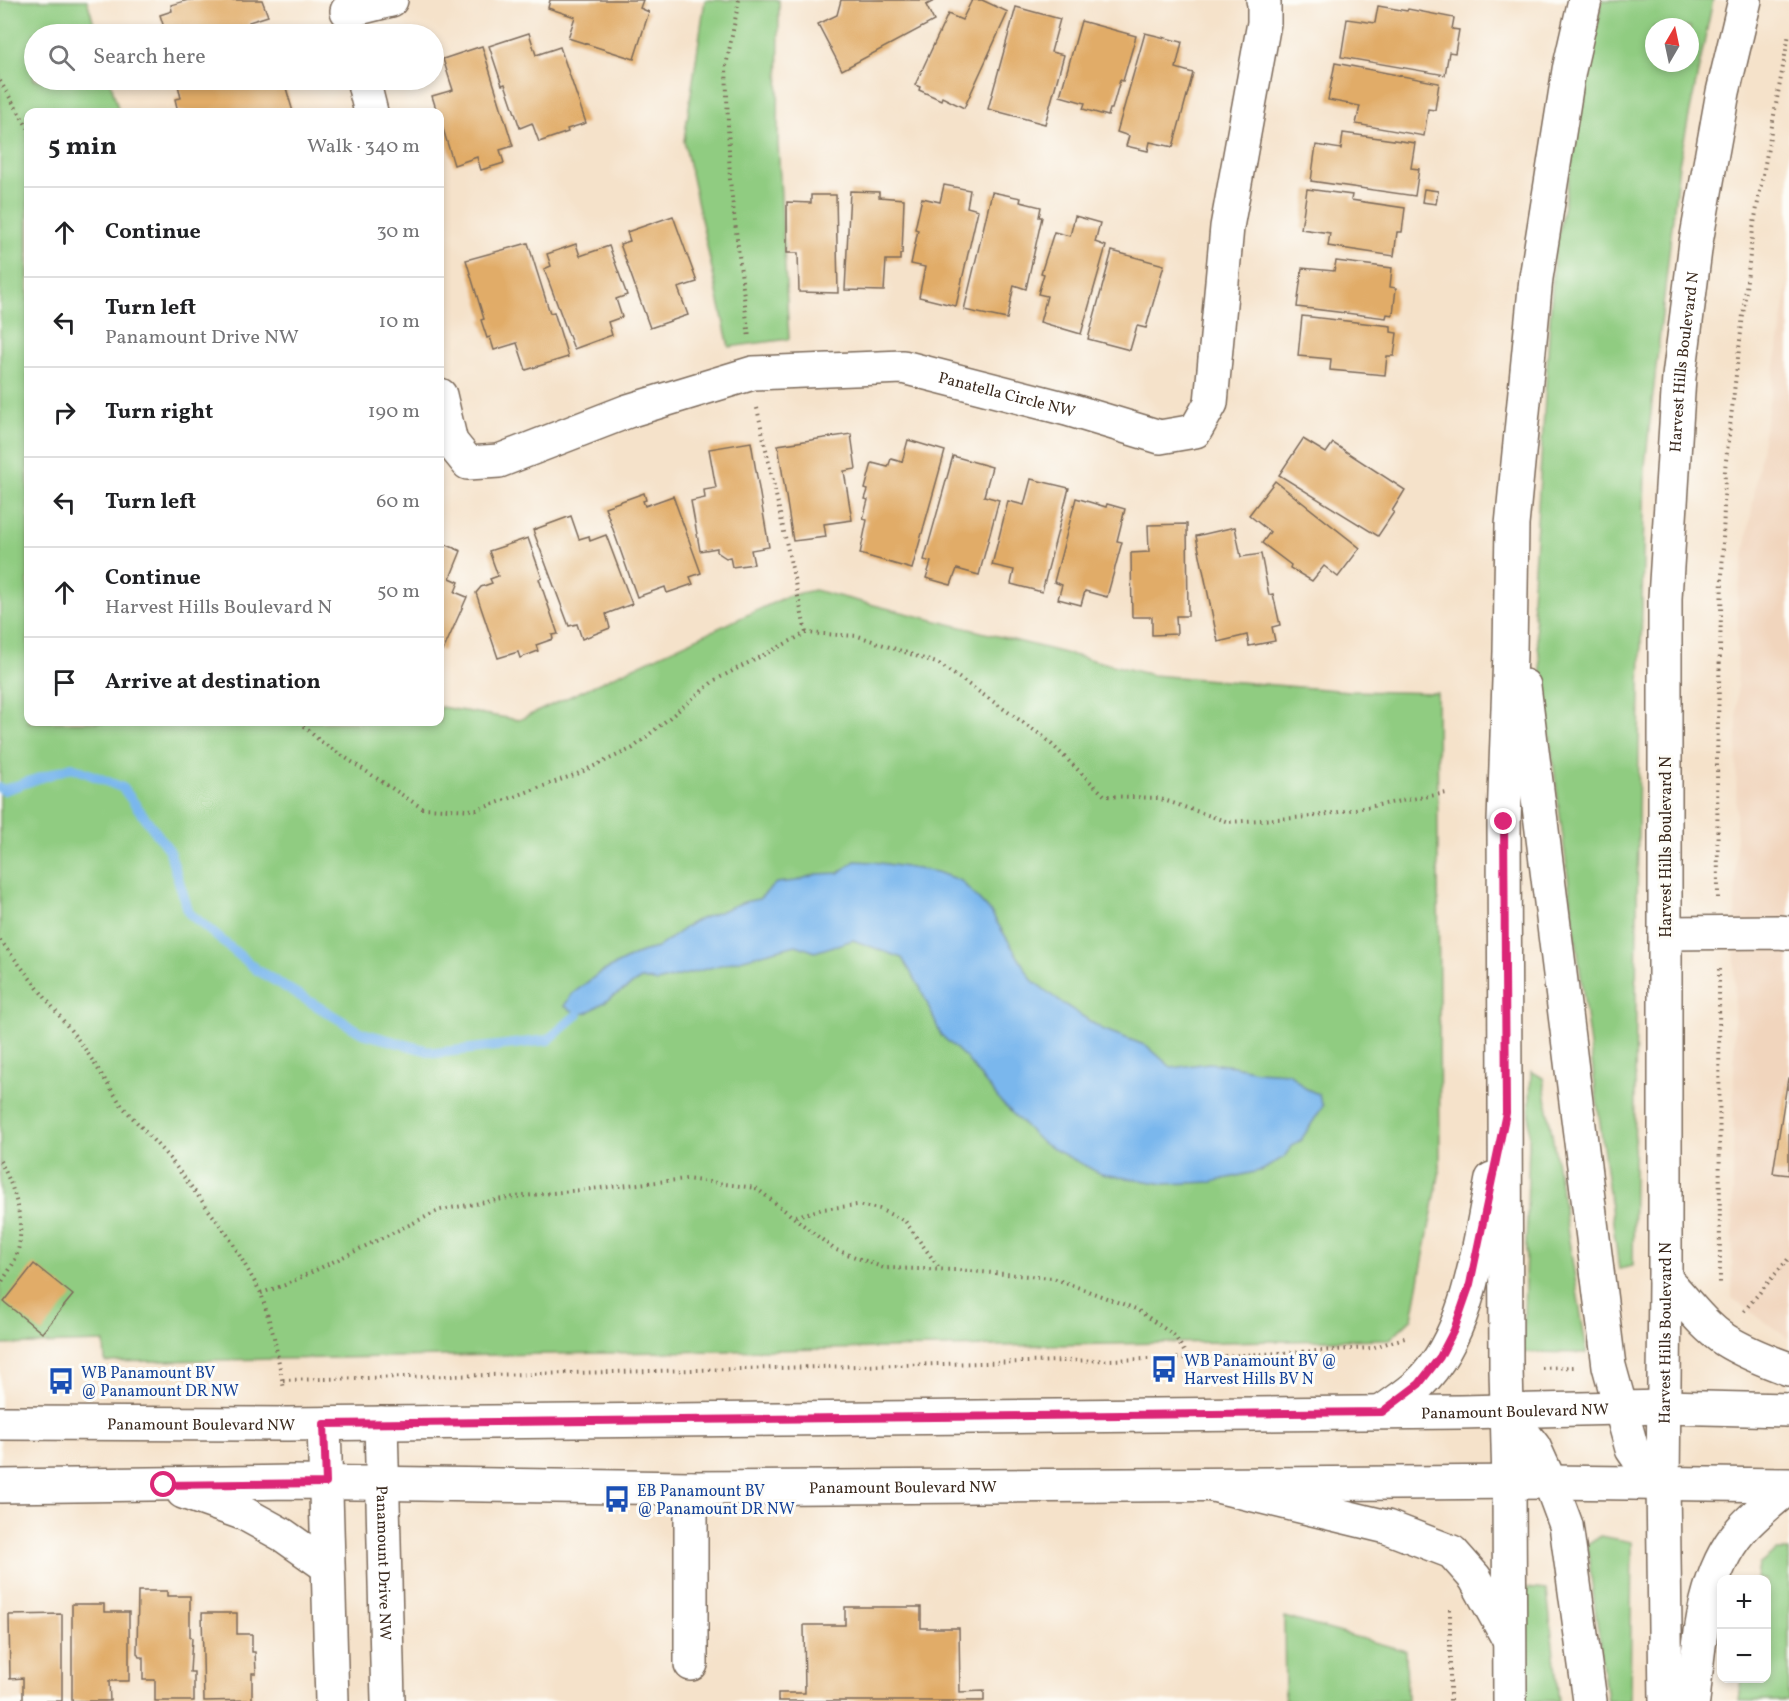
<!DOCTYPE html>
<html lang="en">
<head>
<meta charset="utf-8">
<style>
  :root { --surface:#fff; --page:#f2f2f2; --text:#202124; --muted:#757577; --line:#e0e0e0 }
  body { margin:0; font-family:Vollkorn,serif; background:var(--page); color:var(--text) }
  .controls { position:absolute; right:18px; bottom:18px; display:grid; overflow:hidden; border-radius:12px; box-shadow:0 3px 9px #0003 }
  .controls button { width:54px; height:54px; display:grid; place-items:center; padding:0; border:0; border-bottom:2px solid var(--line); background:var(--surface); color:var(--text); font:30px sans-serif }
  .compass { position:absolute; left:1645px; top:18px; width:54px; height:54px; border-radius:50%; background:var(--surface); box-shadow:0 3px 9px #0003; rotate:9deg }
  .stop { position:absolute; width:18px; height:18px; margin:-14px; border:4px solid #db2777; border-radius:50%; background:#fff }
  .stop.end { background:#db2777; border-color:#fff; box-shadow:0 2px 6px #0008 }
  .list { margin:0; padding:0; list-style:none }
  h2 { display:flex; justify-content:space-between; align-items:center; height:78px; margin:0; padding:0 24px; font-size:26px }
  h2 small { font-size:20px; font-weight:400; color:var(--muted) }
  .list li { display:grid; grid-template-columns:39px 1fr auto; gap:18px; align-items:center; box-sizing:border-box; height:90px; padding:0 24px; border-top:2px solid var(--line) }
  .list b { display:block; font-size:22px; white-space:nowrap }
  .list p { margin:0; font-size:20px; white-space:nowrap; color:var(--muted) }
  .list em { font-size:20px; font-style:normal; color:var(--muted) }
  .icon { flex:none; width:33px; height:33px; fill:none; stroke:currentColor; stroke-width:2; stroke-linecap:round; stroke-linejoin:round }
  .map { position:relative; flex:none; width:1789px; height:1701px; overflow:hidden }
  .search { position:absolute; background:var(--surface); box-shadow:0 3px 9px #0003; left:24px; top:24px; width:420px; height:66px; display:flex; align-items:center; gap:15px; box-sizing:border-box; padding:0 21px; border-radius:33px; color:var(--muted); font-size:22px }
  .panel { position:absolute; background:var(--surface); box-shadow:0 3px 9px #0003; left:24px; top:108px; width:420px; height:618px; border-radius:12px }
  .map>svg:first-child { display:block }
  .built { fill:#f1d5bd }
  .green { fill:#90cc81; stroke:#667b50; stroke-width:1.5; fill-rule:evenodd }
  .water { fill:#7ab7ed; stroke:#5a7086; stroke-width:1.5 }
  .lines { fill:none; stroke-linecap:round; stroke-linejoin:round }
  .stream { stroke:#7ab7ed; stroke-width:10 }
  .building { fill:#e1ac67 }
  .minor-casing { stroke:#7c6a5a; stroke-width:36 }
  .major-casing { stroke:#7c6a5a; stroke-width:36 }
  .path { stroke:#7c6a5a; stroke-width:4; stroke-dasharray:1.5 4.5; stroke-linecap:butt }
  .minor { stroke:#fff; stroke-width:33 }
  .major { stroke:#fff; stroke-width:33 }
  .route { stroke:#db2777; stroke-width:8 }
  .labels { text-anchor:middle; stroke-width:6; stroke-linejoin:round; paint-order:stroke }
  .street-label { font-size:16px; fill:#3b2a1e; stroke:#fdfcf7 }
  .transit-label { font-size:16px; fill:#164399; stroke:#fdfcf7; text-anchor:start }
</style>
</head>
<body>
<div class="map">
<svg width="1789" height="1701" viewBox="0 0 1789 1701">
  <rect width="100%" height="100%" fill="#fdfcf7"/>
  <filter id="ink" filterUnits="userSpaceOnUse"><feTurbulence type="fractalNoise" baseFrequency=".0167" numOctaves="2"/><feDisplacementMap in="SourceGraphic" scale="12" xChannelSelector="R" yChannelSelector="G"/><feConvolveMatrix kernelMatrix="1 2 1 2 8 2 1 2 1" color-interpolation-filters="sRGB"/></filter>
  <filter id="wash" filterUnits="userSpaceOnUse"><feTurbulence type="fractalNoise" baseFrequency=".008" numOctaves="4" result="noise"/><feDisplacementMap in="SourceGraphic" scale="24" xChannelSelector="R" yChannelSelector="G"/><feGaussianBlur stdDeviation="1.35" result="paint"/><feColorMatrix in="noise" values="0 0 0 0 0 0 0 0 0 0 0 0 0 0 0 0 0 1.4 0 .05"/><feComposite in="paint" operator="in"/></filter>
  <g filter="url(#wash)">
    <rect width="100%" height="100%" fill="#f5e2ca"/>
    <!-- built -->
    <polygon class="built" points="1789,280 1789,1339 1732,1298 1738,594"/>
    <!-- green -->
    <g class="green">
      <polygon points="0,0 87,0 97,34 34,34 34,80 110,80 119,112 28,112 28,722 440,722 440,707 519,720 788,596 814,590 1152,675 1349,691 1437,693 1440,1170 1412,1318 1390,1339 105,1362 104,1342 0,1345"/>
      <polygon points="705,0 779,0 778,143 789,339 729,347 684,141"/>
      <path d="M1602,0H1713L1679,164L1645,465L1639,741L1633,1266L1619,1269L1532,600L1554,258ZM1654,27H1690V63H1654Z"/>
      <polygon points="1531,1071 1543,1078 1587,1353 1523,1352"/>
      <polygon points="1601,1536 1632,1542 1630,1701 1607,1701 1587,1545"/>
      <polygon points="1776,1551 1789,1551 1789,1701 1739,1701 1742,1679 1766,1678 1766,1580 1757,1579 1759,1565"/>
      <polygon points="1526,1588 1547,1590 1559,1701 1526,1701"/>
      <polygon points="1284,1617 1406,1651 1407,1701 1285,1701"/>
    </g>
    <!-- water -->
    <polygon class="water" points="855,861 874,862 937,872 961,881 992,914 1032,980 1059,1001 1102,1029 1147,1046 1172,1068 1209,1063 1234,1066 1256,1071 1289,1073 1305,1088 1318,1094 1323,1106 1301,1140 1291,1147 1284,1157 1263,1170 1212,1182 1165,1184 1101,1174 1042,1143 1000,1101 966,1058 941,1035 920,987 902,958 853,940 815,952 796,945 657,982 641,979 587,1013 578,1014 564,1006 572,994 598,974 641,952 657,948 693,922 744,902 759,899 776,883 796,881 816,874 839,873"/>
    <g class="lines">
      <!-- stream -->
      <polyline class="stream" points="0,788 4,790 72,767 123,788 169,850 189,913 257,970 362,1033 436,1053 548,1040 578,1014"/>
    </g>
    <g id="blocks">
      <!-- building -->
      <g class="building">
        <polygon points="188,0 262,0 268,16 249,22 253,34 166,34 160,15 172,11 171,5"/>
        <polygon points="550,0 643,0 640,8 649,12 634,59 568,38 575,17 548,8"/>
        <polygon points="841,0 936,0 926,5 934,21 842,70 818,24 837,15"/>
        <polygon points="972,0 982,0 1008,12 964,108 942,97 941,100 919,90 920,87 915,85 948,14 962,20"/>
        <polygon points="1378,6 1407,11 1408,9 1454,18 1452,29 1459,30 1455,53 1449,52 1445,75 1341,57 1347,19 1375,23"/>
        <polygon points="1016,7 1060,19 1051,52 1064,55 1045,124 988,109"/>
        <polygon points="1081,21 1136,36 1123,81 1120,80 1112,109 1110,109 1108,116 1083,109 1085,103 1060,96"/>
        <polygon points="529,33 536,55 560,47 586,123 567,129 568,132 539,142 532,123 520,128 505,84 502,85 489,46"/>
        <polygon points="1145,33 1182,42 1176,68 1193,73 1173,147 1150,142 1148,151 1126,146 1129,136 1117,132"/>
        <polygon points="482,46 513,146 500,150 504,163 481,170 477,157 454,165 440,119 440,112 437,112 432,96 453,90 443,59"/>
        <polygon points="1335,63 1439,83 1435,110 1428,109 1424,136 1356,124 1360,106 1328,100"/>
        <polygon points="197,80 260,80 262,87 284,81 293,112 178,112 175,99 181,98 178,85"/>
        <polygon points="1343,133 1415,143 1411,168 1419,169 1415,196 1311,181 1316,145 1341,149"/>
        <polygon points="944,185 970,190 967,207 978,210 956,306 919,297 925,267 911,264 918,230 915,229 922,198 940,202"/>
        <polygon points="1307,189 1352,195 1351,200 1405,208 1402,232 1397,232 1394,256 1328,246 1330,233 1301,229"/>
        <polygon points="1424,189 1438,191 1436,204 1422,202"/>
        <polygon points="850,191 879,192 879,197 904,199 902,254 900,254 900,260 886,260 884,291 845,290"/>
        <polygon points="992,192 1021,198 1020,202 1041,207 1039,217 1042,217 1026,289 1014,285 1007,319 964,310"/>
        <polygon points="811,195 836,195 838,293 799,292 798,253 787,253 787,202 811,203"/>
        <polygon points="673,216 697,282 678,288 688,315 650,328 620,244 630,241 627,232"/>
        <polygon points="1075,216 1100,223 1095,242 1106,246 1081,334 1040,322 1047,296 1038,294 1044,274 1041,273 1054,232 1070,236"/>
        <polygon points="528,243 550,313 554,312 568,357 526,370 517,343 494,350 490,337 487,338 481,320 484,319 466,260"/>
        <polygon points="576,244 580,256 609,246 627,295 616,299 622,317 608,322 612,335 574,349 544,269 551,266 547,254"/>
        <polygon points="1112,251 1164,265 1146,328 1137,326 1130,350 1088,339"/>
        <polygon points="1336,261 1392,268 1390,287 1396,288 1393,315 1387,314 1386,318 1297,307 1302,268 1334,271"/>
        <polygon points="1302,316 1391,326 1391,332 1397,333 1394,356 1387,356 1385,375 1330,370 1331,359 1298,356"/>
        <polygon points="851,434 856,469 844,471 852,520 824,524 826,537 793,541 778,445"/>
        <polygon points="1303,439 1326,453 1333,443 1405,490 1392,511 1394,512 1378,536 1279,475"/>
        <polygon points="908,440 945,451 912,569 860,554 867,520 863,519 868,500 865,499 868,490 865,489 872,463 888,467 891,459 902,462"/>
        <polygon points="751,442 769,547 751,550 754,564 732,567 730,557 726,558 717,552 717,548 700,551 691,501 705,498 704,490 716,488 709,449"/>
        <polygon points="953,456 992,467 984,496 999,500 979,575 957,569 951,585 926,578 931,562 924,560"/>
        <polygon points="1031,479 1069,488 1042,592 1011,584 1014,570 992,565 1008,501 1024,505"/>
        <polygon points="1275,481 1360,548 1338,577 1324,566 1312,581 1290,568 1291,565 1262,543 1270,532 1249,515"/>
        <polygon points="644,493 646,500 643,501 645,506 673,496 701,573 690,577 693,584 667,593 665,587 637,597 605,507"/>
        <polygon points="1076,498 1106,507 1107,504 1125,509 1117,541 1122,542 1107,597 1085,591 1081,605 1058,599 1062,585 1054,582"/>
        <polygon points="571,516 579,539 589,536 590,541 606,535 632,604 606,614 610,628 582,639 577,624 569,626 533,530"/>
        <polygon points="1187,524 1188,616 1176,616 1177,634 1152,635 1152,617 1132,617 1131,553 1149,552 1148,525"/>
        <polygon points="1235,527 1241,557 1261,554 1269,595 1273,594 1280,625 1272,627 1275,641 1249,646 1247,635 1218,642 1196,536"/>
        <polygon points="528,538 542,578 539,579 558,634 552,635 553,639 536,645 538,651 520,658 518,652 498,658 476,593 481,587 492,583 490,579 498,576 489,551"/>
        <polygon points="440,542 461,551 450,578 459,582 455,592 467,597 443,651 440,650"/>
        <polygon points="1788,1078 1789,1078 1789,1175 1773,1173"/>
        <polygon points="34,1264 73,1295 42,1333 4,1302"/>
        <polygon points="138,1591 167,1591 167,1596 190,1596 190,1637 192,1638 190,1672 194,1672 194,1701 155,1701 155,1680 143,1680 143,1657 139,1657 137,1653"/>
        <polygon points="72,1604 104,1604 104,1612 129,1612 129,1681 109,1681 110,1701 72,1701"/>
        <polygon points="845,1607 921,1607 921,1628 959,1628 960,1692 984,1691 984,1701 778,1701 778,1693 805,1693 804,1625 845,1625"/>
        <polygon points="202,1613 237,1613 237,1634 252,1634 252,1652 255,1652 256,1673 252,1673 252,1700 204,1701"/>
        <polygon points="62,1614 62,1701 23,1701 23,1678 10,1679 9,1615"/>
      </g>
    </g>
  </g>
  <g filter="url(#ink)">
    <use href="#blocks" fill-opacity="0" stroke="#7c6a5a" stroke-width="1.5"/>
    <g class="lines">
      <defs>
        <g id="minor">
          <polyline points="347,11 391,0"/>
          <polyline points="363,80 371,112"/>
          <path id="s1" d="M440,395L451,442L468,463L499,461L628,411L753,373L903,367L1067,409L1160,437L1195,431L1211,403L1227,227L1264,23V2L1263,0"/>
          <polyline points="1665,933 1779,932 1789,933"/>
          <path id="s2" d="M0,1423L287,1424L1461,1412L1663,1407L1789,1410"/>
          <path id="s3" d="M381,1423L388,1701"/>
          <polyline points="324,1424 332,1701"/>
          <path id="s4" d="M0,1486L293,1482L691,1488L1550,1482L1789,1485"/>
          <polyline points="183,1492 245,1514 283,1535 327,1566"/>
          <polyline points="691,1664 691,1488"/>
        </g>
        <g id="major">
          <polyline points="1524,686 1609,1366 1632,1449 1647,1471 1663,1484"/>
          <path d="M1665,1279C1684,1299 1702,1325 1725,1340C1744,1352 1767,1361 1789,1369"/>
          <path d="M1382,1412C1394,1403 1408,1394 1419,1384C1469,1336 1479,1244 1492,1179"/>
          <polyline points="1507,1412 1534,1447 1550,1482 1566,1525 1590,1701"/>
          <polyline points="1213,1485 1387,1527 1452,1552 1475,1578 1508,1638"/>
          <polyline points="1510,1701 1509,1483 1506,1369 1504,822 1510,652 1512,525 1536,278 1569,70 1585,0"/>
          <path id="s5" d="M1666,1701L1663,1484L1665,1279V598L1679,377L1696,242L1723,92L1745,0"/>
          <path d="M1693,1701C1699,1644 1702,1575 1741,1530C1755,1514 1773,1500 1789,1487"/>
        </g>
      </defs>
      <!-- minor casing -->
      <use href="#minor" class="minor-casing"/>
      <!-- major casing -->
      <use href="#major" class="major-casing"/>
      <!-- path -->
      <g class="path">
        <polyline points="739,0 726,66 730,181 749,338"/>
        <polyline points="0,81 28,128"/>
        <polyline points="757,408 806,633"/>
        <polyline points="299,722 320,741 422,808 477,810 577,774 633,748 715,680 806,633 858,636 939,664 1044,737 1105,796 1158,798 1228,822 1310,817 1447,793"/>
        <polyline points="1718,898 1717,758 1725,469 1753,229 1789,34"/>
        <polyline points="0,940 83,1046 122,1106 171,1160 229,1237 261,1293 274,1337 284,1389"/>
        <polyline points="1719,969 1720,1285"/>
        <path d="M0,1161C15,1188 27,1226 16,1257C13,1266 5,1276 0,1285"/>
        <polyline points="796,1216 823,1209 857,1205 879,1209 905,1221 940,1269"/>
        <polyline points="261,1293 285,1285 440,1210 514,1197 686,1179 756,1188 834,1249 884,1268 957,1270 1053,1278 1136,1309 1175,1336 1188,1358"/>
        <polyline points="1744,1311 1789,1258"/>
        <polyline points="1542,1368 1574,1367"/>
        <polyline points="283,1380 1188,1358 1371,1348 1408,1337"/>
        <polyline points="1450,1609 1450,1701"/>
      </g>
      <!-- minor -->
      <use href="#minor" class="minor"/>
      <!-- major -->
      <use href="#major" class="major"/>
    </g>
  </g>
  <g class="lines" filter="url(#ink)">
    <!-- route -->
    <polyline class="route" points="164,1485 326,1483 324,1424 1382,1412 1419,1384 1440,1357 1454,1330 1470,1284 1506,1113 1504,822"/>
  </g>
  <!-- icons -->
  <defs>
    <symbol id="bus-bare" viewBox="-9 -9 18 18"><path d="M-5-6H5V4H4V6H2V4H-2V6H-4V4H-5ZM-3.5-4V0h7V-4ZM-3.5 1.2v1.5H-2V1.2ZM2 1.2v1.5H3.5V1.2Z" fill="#1a4fb4" stroke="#fdfcf7" stroke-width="2.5" paint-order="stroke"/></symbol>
  </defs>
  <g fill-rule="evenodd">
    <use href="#bus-bare" x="1145" y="1350" width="38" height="38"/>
    <use href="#bus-bare" x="42" y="1362" width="38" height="38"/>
    <use href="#bus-bare" x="598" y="1480" width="38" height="38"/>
  </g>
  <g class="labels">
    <!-- street labels -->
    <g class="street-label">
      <text dy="6" stroke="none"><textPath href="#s5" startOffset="1340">Harvest Hills Boulevard N</textPath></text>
      <text dy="6" stroke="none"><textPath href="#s1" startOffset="633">Panatella Circle NW</textPath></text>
      <text transform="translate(1665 847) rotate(-90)" y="6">Harvest Hills Boulevard N</text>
      <text dy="6" stroke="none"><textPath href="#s5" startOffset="368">Harvest Hills Boulevard N</textPath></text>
      <text dy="6" stroke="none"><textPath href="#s2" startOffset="1515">Panamount Boulevard NW</textPath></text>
      <text dy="6" stroke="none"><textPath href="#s2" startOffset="201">Panamount Boulevard NW</textPath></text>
      <text dy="6" stroke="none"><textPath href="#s4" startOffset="903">Panamount Boulevard NW</textPath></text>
      <text dy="6" stroke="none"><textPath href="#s3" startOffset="140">Panamount Drive NW</textPath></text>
    </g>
    <!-- transit labels -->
    <g class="transit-label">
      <text x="1184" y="1366">WB Panamount BV @<tspan x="1184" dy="18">Harvest Hills BV N</tspan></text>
      <text x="81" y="1378">WB Panamount BV<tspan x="81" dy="18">@ Panamount DR NW</tspan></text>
      <text x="637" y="1496">EB Panamount BV<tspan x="637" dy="18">@ Panamount DR NW</tspan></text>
    </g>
  </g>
</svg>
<div class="controls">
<button>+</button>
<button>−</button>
</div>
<svg class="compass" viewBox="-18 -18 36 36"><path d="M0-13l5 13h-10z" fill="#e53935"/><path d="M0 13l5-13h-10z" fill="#757577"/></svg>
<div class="stop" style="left:164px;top:1485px"></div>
<div class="stop end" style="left:1504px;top:822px"></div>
<div class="search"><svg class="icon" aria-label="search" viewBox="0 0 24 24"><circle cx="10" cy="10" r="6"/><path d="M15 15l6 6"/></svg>Search here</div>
<section class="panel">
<h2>5 min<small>Walk · 340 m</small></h2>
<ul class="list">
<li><svg class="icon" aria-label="ahead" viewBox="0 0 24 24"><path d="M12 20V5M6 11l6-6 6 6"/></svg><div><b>Continue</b></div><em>30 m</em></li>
<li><svg class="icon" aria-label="left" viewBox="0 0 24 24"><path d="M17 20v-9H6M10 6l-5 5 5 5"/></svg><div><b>Turn left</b><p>Panamount Drive NW</p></div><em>10 m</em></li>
<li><svg class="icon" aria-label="right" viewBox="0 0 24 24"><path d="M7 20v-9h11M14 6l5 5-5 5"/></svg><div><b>Turn right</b></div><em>190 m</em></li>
<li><svg class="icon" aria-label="left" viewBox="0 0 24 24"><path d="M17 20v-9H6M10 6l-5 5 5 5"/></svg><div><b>Turn left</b></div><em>60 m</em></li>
<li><svg class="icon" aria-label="ahead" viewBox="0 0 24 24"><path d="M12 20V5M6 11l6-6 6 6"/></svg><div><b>Continue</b><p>Harvest Hills Boulevard N</p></div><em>50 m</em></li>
<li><svg class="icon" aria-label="arrive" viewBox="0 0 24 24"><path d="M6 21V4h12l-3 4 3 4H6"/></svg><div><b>Arrive at destination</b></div></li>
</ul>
</section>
</div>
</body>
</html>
